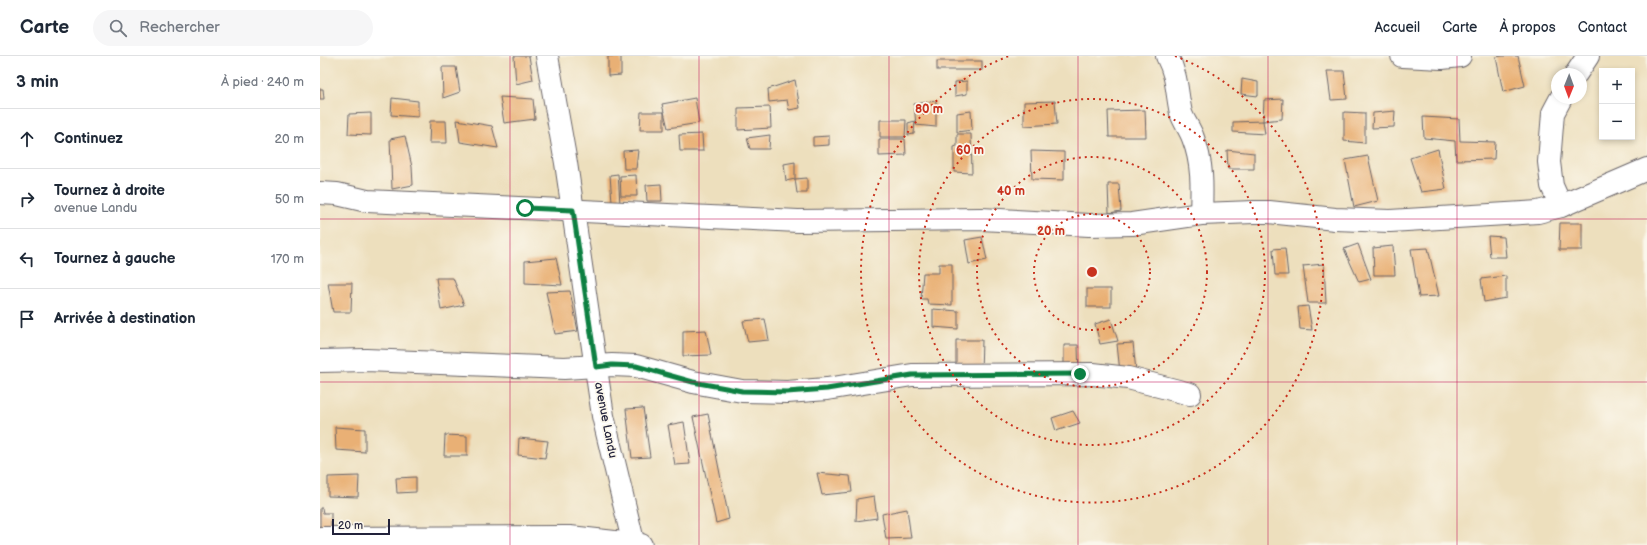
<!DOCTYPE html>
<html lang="fr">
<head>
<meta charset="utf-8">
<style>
  :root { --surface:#fff; --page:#f6f6f7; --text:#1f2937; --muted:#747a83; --line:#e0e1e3 }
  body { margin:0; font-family:"Balsamiq Sans",sans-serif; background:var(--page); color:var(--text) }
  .controls { position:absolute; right:12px; top:12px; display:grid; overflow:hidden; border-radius:0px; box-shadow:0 2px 6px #0003 }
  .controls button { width:36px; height:36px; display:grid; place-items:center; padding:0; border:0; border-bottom:1px solid var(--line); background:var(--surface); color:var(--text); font:20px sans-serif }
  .compass { position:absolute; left:1231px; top:12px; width:36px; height:36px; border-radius:50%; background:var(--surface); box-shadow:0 2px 6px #0003; rotate:181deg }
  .scale { position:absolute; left:12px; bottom:10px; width:58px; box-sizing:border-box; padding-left:4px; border:2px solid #22223b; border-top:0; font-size:11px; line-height:14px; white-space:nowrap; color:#22223b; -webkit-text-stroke:3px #fbf7ec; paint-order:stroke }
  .stop { position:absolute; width:12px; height:12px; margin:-9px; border:3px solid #0b8043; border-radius:50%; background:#fff }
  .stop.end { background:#0b8043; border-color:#fff; box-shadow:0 1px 4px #0008 }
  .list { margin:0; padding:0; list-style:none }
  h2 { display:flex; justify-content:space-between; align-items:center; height:52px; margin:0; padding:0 16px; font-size:17px }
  h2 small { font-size:13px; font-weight:400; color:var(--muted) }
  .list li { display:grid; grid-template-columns:26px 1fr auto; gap:12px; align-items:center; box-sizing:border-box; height:60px; padding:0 16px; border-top:1px solid var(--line) }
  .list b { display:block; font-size:15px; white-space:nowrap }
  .list p { margin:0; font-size:13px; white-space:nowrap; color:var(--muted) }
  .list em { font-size:13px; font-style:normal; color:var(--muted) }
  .icon { flex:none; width:22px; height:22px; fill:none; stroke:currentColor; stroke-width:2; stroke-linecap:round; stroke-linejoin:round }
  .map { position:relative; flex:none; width:1327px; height:489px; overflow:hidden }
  header { display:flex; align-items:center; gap:24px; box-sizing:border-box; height:56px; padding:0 20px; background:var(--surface); border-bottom:1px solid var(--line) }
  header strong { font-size:19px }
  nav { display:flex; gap:22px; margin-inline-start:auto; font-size:14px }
  .search { width:280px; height:36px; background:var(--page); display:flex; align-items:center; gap:10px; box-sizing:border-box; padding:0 14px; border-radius:22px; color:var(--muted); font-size:15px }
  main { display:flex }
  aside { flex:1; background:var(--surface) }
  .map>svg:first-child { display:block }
  .building { fill:#e9b075 }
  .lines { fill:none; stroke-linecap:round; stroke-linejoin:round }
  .street-casing { stroke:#696468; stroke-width:24 }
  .street { stroke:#fff; stroke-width:22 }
  .route { stroke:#0b8043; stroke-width:5 }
  .grid { fill:none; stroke:#c2185b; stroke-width:1; stroke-opacity:0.55 }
  .ring { fill:none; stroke:#c8321e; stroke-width:2; stroke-dasharray:2 4 }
  .labels { text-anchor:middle; stroke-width:3.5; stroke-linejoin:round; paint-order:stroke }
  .street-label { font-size:12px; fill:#22223b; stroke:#fbf7ec }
  .centre { fill:#c8321e; stroke:#fbf7ec; stroke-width:2 }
  .ring-label { font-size:12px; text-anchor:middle; font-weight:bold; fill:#c8321e; stroke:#fbf7ec; stroke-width:3.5; stroke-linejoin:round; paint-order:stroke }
</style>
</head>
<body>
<header>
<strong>Carte</strong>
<div class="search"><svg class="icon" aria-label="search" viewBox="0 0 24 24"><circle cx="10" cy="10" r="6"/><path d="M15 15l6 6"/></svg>Rechercher</div>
<nav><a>Accueil</a><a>Carte</a><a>À propos</a><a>Contact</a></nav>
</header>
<main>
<aside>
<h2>3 min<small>À pied · 240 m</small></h2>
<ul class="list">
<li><svg class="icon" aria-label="ahead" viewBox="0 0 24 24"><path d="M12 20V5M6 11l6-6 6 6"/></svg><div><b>Continuez</b></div><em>20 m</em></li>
<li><svg class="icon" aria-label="right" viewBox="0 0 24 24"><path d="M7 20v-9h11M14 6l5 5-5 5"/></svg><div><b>Tournez à droite</b><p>avenue Landu</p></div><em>50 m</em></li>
<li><svg class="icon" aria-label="left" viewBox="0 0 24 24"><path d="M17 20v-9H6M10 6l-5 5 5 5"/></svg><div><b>Tournez à gauche</b></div><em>170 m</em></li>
<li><svg class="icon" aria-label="arrive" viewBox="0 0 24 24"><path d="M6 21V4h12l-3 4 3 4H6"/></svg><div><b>Arrivée à destination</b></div></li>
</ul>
</aside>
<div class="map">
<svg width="1327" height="489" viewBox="0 0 1327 489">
  <rect width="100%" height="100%" fill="#fbf7ec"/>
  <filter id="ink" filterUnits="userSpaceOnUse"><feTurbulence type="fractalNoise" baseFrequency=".025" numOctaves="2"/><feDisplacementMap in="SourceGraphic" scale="8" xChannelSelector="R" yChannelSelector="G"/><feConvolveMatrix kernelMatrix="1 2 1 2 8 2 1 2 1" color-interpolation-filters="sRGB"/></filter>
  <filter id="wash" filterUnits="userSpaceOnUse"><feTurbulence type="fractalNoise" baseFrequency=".012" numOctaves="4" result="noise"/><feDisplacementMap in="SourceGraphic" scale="16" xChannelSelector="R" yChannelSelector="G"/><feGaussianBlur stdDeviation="0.9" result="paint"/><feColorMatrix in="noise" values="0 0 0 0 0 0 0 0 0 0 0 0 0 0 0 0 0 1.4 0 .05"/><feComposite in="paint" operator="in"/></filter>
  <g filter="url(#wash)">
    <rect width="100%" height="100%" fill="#eddfbd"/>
    <g id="blocks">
      <!-- building -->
      <g class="building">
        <polygon points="194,0 209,0 213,24 196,28"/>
        <polygon points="288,0 301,0 301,19 288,20"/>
        <polygon points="1182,0 1198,0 1205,30 1183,36 1176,1"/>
        <rect x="617" y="5" width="45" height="9"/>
        <polygon points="122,11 136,11 140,36 123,42"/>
        <polygon points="1007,15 1024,15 1027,43 1011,44"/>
        <polygon points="922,23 938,26 938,40 921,38"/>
        <polygon points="475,24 480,52 469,54 467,44 449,46 448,33"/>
        <polygon points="647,25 647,38 635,40 635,26"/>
        <polygon points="0,33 3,33 4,43 0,43"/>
        <polygon points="180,41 213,43 215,63 184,67"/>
        <polygon points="72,42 98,45 98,61 71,59"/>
        <polygon points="375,42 379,67 348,72 342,48"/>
        <polygon points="963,43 962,63 943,65 944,44"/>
        <polygon points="616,45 616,71 596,69 594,48"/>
        <polygon points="735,45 737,68 704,70 704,46"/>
        <polygon points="450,51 451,72 418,74 418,52"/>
        <polygon points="825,54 826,81 789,81 788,55"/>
        <polygon points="651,55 652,74 637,76 637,57"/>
        <polygon points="1075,55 1074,71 1052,72 1053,57"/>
        <polygon points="321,56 344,56 344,74 320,74"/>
        <polygon points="1024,56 1045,57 1045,87 1024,85"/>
        <polygon points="51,57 51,79 28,78 29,58"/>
        <polygon points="1103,61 1139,63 1140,85 1175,86 1174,103 1136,104 1135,85 1104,82"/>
        <polygon points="137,64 172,70 178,92 140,86"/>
        <polygon points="560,64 586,64 585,81 560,81"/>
        <polygon points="110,65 126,65 127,87 109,87"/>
        <polygon points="595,65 594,78 588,79 588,67"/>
        <polygon points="943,65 945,78 913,76 913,66"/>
        <polygon points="382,78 383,95 360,95 359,79"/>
        <polygon points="637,78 651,78 652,117 634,116 634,91 637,90"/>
        <polygon points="450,79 449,93 430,93 427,82"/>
        <polygon points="85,80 92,111 93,129 72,133 70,83"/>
        <polygon points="509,80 509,89 493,90 493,81"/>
        <polygon points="559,83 585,83 586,99 559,100"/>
        <polygon points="1118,93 1126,133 1101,136 1090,102"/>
        <polygon points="318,94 316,113 304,113 303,95"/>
        <polygon points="907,94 934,97 934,113 908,113"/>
        <polygon points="711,95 744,96 744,124 712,123"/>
        <polygon points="1048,100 1058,145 1034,151 1025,104"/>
        <polygon points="475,106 475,123 466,125 464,108"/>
        <polygon points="298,118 300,148 292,146 290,119"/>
        <polygon points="316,119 317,140 301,140 300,120"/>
        <polygon points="487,122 487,137 477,137 475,123"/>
        <polygon points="341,128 342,145 327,145 326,129"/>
        <polygon points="788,128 799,128 801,155 789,157"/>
        <polygon points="1240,167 1262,167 1262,194 1239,194"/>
        <polygon points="1168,180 1184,181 1186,201 1170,201"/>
        <polygon points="662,181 667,204 649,208 645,184"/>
        <polygon points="1038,188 1051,223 1039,226 1024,193"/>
        <polygon points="1073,190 1075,219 1054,219 1053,192"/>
        <polygon points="965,192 968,219 955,219 953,193"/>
        <polygon points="1108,192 1119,240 1099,241 1091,193"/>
        <polygon points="236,202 242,229 205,227 205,205"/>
        <polygon points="619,208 632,208 632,249 608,248 607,243 601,243 603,217 619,217"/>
        <polygon points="1004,208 1006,247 988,247 983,210"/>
        <polygon points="1186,220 1186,242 1164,246 1161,223"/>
        <polygon points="116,222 133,222 144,249 121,254"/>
        <polygon points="8,227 32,227 31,256 13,256"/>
        <rect x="767" y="233" width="24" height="18"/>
        <polygon points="250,235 258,275 235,278 226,236"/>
        <polygon points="988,250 992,274 980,273 978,251"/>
        <polygon points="613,253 638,255 638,273 613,271"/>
        <polygon points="445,263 449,284 428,286 423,265"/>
        <polygon points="791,263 798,285 780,288 775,268"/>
        <polygon points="386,274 391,299 363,300 363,275"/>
        <polygon points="636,284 662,284 661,317 636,316"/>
        <polygon points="813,287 816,315 800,316 797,288"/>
        <polygon points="744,289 758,289 759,321 744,320"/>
        <polygon points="323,352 330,401 312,402 306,353"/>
        <polygon points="753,355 760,367 736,375 732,362"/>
        <polygon points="388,358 409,463 396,467 373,361"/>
        <polygon points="364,366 370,408 355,409 348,369"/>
        <polygon points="15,371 45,373 45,396 16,394"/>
        <polygon points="125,379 147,380 147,400 124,400"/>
        <polygon points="199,382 228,385 225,402 198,399"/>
        <polygon points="497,417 530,420 532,436 502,439"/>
        <polygon points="39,420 38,441 8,440 8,421"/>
        <polygon points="96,421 96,436 77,437 76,422"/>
        <polygon points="554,440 557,462 536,465 537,443"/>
        <polygon points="0,452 2,452 3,457 11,457 11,472 0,472"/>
        <polygon points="587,453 591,482 566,483 562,458"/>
      </g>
    </g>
  </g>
  <g filter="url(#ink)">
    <use href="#blocks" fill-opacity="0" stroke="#696468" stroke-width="1"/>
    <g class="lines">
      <defs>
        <g id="street">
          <polyline points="227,0 246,107 283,360 314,489"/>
          <path d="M847,0C858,22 856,34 861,57C864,66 870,73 873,82C883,107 882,132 881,158"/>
          <polyline points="1082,0 1122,2 1140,0"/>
          <polyline points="1256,18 1268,0"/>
          <polyline points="0,137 17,138 47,145 478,165 661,163 769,169 812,168 881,158 934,156 949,156 1015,163 1070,165 1218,156 1241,150 1327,113"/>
          <polyline points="1241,150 1232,130 1229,106 1233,57 1241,42"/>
          <polyline points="0,305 46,304 244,312 292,309 316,310 373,326 422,335 467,336 507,333 592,319 773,318 808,322 870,338"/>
          <polyline points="0,482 250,481 321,489"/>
        </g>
      </defs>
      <!-- street casing -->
      <use href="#street" class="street-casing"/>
      <!-- street -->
      <use href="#street" class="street"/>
    </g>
  </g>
  <g class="lines" filter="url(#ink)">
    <!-- route -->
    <polyline class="route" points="205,152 253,154 276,311 292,309 316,310 373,326 422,335 467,336 507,333 592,319 760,318"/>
  </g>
  <!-- grid -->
  <path class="grid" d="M190,0V489M379,0V489M569,0V489M758,0V489M948,0V489M1137,0V489M0,163H1327M0,326H1327"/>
  <!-- distance rings -->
  <g class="ring">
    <circle cx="772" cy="216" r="58"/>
    <circle cx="772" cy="216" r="115"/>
    <circle cx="772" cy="216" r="173"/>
    <path d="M855 0A231 231 0 1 1 689 0"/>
  </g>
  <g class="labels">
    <!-- street labels -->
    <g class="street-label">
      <text transform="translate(286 364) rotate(79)" y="4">avenue Landu</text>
    </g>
  </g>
  <circle cx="772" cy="216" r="6" class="centre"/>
  <g class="ring-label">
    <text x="609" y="57">80 m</text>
    <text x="650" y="98">60 m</text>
    <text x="691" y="139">40 m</text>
    <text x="731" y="179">20 m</text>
  </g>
</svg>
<div class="controls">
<button>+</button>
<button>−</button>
</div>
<svg class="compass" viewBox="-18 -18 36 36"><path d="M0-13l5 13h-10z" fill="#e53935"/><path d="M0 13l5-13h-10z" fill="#747a83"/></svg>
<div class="scale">20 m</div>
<div class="stop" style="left:205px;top:152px"></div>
<div class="stop end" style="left:760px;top:318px"></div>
</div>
</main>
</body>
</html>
